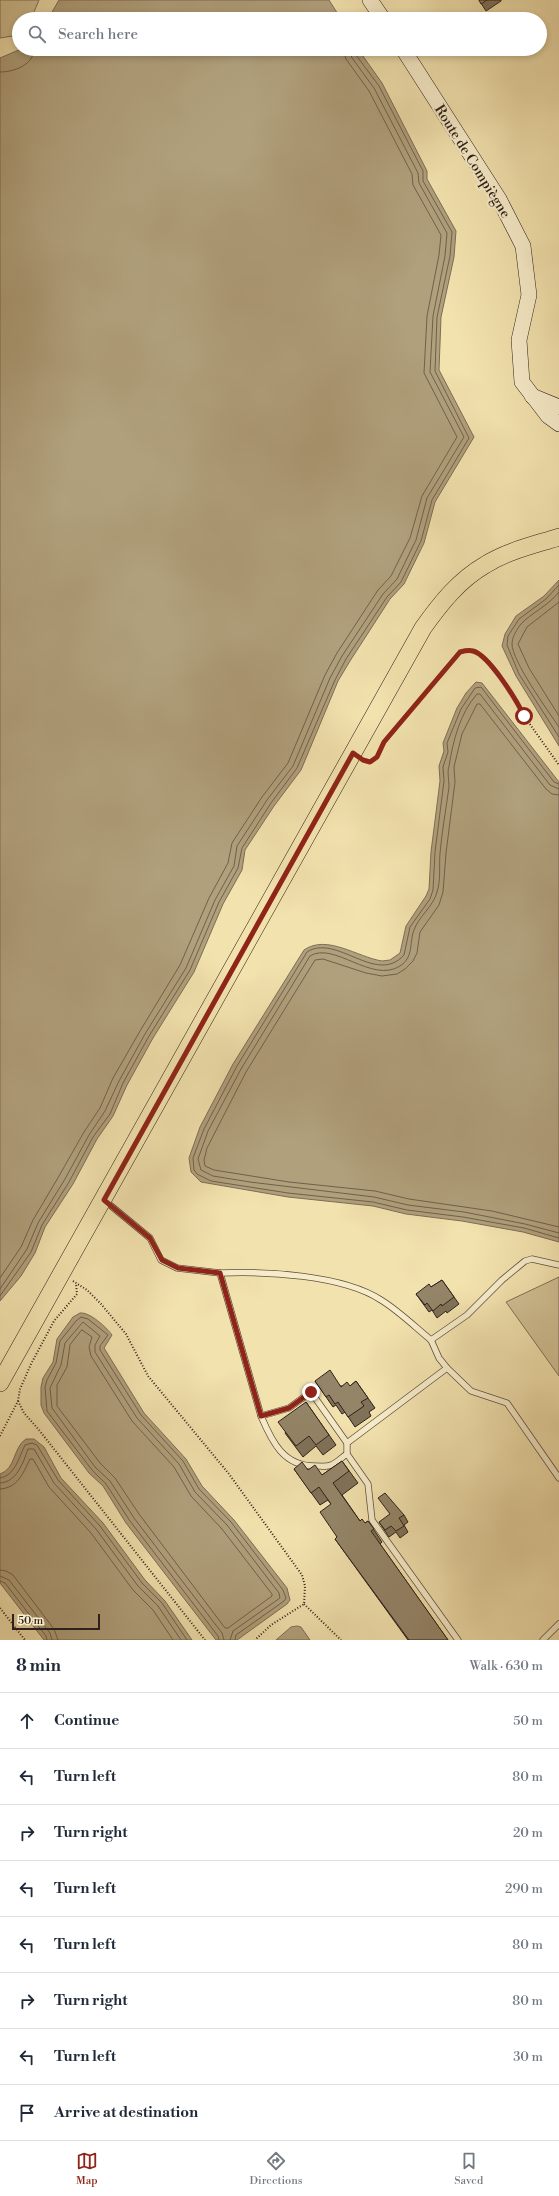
<!DOCTYPE html>
<html lang="en">
<head>
<meta charset="utf-8">
<style>
  :root { --surface:#fff; --page:#f2f2f3; --text:#1f2937; --muted:#747a83; --line:#e0e1e3; --accent:#8f2418 }
  body { margin:0; font-family:"Libre Bodoni",serif; background:var(--page); color:var(--text) }
  .scale { position:absolute; left:12px; bottom:10px; width:88px; box-sizing:border-box; padding-left:4px; border:2px solid #2f211c; border-top:0; font-size:11px; line-height:14px; white-space:nowrap; color:#2f211c; -webkit-text-stroke:3px #f7ecca; paint-order:stroke }
  .stop { position:absolute; width:12px; height:12px; margin:-9px; border:3px solid #8f2418; border-radius:50%; background:#fff }
  .stop.end { background:#8f2418; border-color:#fff; box-shadow:0 1px 4px #0008 }
  .list { margin:0; padding:0; list-style:none }
  h2 { display:flex; justify-content:space-between; align-items:center; height:52px; margin:0; padding:0 16px; font-size:17px }
  h2 small { font-size:13px; font-weight:400; color:var(--muted) }
  .list li { display:grid; grid-template-columns:26px 1fr auto; gap:12px; align-items:center; box-sizing:border-box; height:56px; padding:0 16px; border-top:1px solid var(--line) }
  .list b { display:block; font-size:15px; white-space:nowrap }
  .list em { font-size:13px; font-style:normal; color:var(--muted) }
  .icon { flex:none; width:22px; height:22px; fill:none; stroke:currentColor; stroke-width:2; stroke-linecap:round; stroke-linejoin:round }
  .map { position:relative; flex:none; width:559px; height:1640px; overflow:hidden }
  .search { position:absolute; background:var(--surface); box-shadow:0 2px 6px #0003; left:12px; right:12px; top:12px; height:44px; display:flex; align-items:center; gap:10px; box-sizing:border-box; padding:0 14px; border-radius:22px; color:var(--muted); font-size:15px }
  .sheet { height:500px; background:var(--surface) }
  nav { display:flex; justify-content:space-around; align-items:center; box-sizing:border-box; height:56px; border-top:1px solid var(--line); background:var(--surface); font-size:11px; color:var(--muted) }
  nav a { display:grid; justify-items:center; gap:2px }
  nav .on { color:var(--accent) }
  .map>svg:first-child { display:block }
  .green { fill:#d1c195; stroke:#807158 }
  .water { fill:#b0a07c; stroke:#7c6d56 }
  .lines { fill:none; stroke-linecap:round; stroke-linejoin:round }
  .shore { stroke:#70604c; stroke-width:1 }
  .lane-casing { stroke:#605140; stroke-width:7 }
  .secondary-casing { stroke:#2f211c; stroke-width:16 }
  .primary-casing { stroke:#2f211c; stroke-width:18 }
  .path { stroke:#2f211c; stroke-width:2; stroke-dasharray:1 2; stroke-linecap:butt }
  .lane { stroke:#f7ecca; stroke-width:5.5 }
  .secondary { stroke:#f7ecca; stroke-width:15 }
  .primary { stroke:#f2e2ae; stroke-width:17 }
  .wall { fill:#7f7259; stroke:#2f211c }
  .building { fill:#948568; stroke:#2f211c }
  .route { stroke:#8f2418; stroke-width:5 }
  .labels { text-anchor:middle; stroke-width:4; stroke-linejoin:round; paint-order:stroke }
  .street-label { font-size:14px; fill:#2f211c; stroke:#f7ecca }
</style>
</head>
<body>
<div class="map">
<svg width="559" height="1640" viewBox="0 0 559 1640">
  <rect width="100%" height="100%" fill="#f2e2ae"/>
  <filter id="stains"><feTurbulence type="fractalNoise" baseFrequency=".005" numOctaves="4"/><feColorMatrix values="0 0 0 0 .2 0 0 0 0 .09 0 0 0 0 .02 0 0 0 .5 -.17"/></filter>
  <radialGradient id="worn" r=".72"><stop offset=".6" stop-color="#630" stop-opacity="0"/><stop offset="1" stop-color="#630" stop-opacity=".3"/></radialGradient>
  <!-- green -->
  <g class="green">
    <polygon points="0,0 39,0 31,19 19,19 19,35 0,38"/>
    <polygon points="559,1277 559,1376 506,1302"/>
  </g>
  <!-- water -->
  <g class="water">
    <polygon points="59,0 329,0 341,19 48,19"/>
    <polygon points="21,49 358,49 382,83 427,171 427,179 456,231 454,257 441,317 439,370 474,437 435,502 424,543 404,584 390,599 350,661 338,681 301,770 274,806 245,850 242,870 223,904 194,972 153,1038 127,1085 113,1116 97,1139 73,1184 45,1227 35,1253 21,1276 0,1301 0,58"/>
    <polygon points="559,580 559,746 516,676 502,646 505,634 516,616 544,596"/>
    <path d="M476,682L482,683L559,782V1242L523,1232L462,1221L406,1214L373,1206L288,1197L201,1182L191,1172L189,1158L200,1127L233,1064L304,950C327,934 357,957 382,961L390,960L400,953L406,926L426,896L429,889L431,852L440,781L439,766L444,751L443,743L457,708L466,693Z"/>
    <path d="M80,1313C90,1312 106,1327 112,1335L104,1348L144,1413L186,1459L202,1486L234,1520L287,1588L290,1600L287,1604L237,1640H216L126,1523L103,1486L89,1473L44,1413L41,1405V1387L43,1378L53,1362L57,1339L73,1317Z"/>
    <path d="M26,1439H34L44,1447L61,1478L103,1523L145,1580L165,1601L192,1640H44L0,1583V1474C16,1469 13,1447 26,1439Z"/>
    <polygon points="297,1626 301,1627 310,1640 276,1640 291,1627"/>
  </g>
  <g class="lines">
    <!-- shore -->
    <g class="shore">
      <path d="M0,72C14,72 34,65 34,49"/>
      <polyline points="559,585 546,599 519,619 508,636 507,645 519,674 559,737"/>
      <path d="M559,592C548,606 531,613 521,624C517,629 512,637 512,644C512,661 548,711 559,727"/>
      <polyline points="559,602 527,627 518,644 529,668 559,716"/>
      <path d="M559,784L554,782L481,687L475,688L461,709L447,743L448,752L443,767L444,781L435,852L433,890L430,899L410,927L404,955C376,986 337,933 307,952L237,1066L204,1129L193,1158L194,1170L197,1174L211,1181L288,1193L373,1202L407,1210L463,1217L524,1228L559,1238"/>
      <path d="M559,789L550,785L480,694H477C460,713 453,741 449,766C447,772 449,780 449,787C446,809 442,831 440,853C439,866 441,880 437,892C433,907 419,916 414,930C409,943 414,957 400,966C372,984 334,941 310,956L241,1069L208,1131L198,1159L201,1170L213,1176L250,1182L374,1197L408,1205L464,1212L525,1224L559,1233"/>
      <polyline points="559,795 552,794 546,789 480,704 477,704 462,734 454,767 455,782 446,853 443,892 439,905 420,932 417,953 413,961 405,969 397,974 382,976 366,973 323,959 315,960 246,1072 207,1148 204,1160 205,1166 214,1170 289,1182 375,1191 409,1199 492,1211 559,1227"/>
      <polyline points="0,1278 21,1247 33,1220 59,1176 84,1132 100,1108 113,1078 140,1031 180,965 209,898 228,863 232,843 262,797 288,763 325,675 337,653 378,590 391,576 410,538 422,496 457,437 424,373 427,316 439,255 441,235 413,185 412,174 369,91 346,59 343,49"/>
      <polyline points="0,1289 27,1249 38,1223 65,1179 89,1135 105,1111 119,1081 145,1034 186,968 215,900 234,866 237,846 267,800 293,766 330,678 342,656 383,594 397,579 416,540 427,498 464,437 430,372 433,316 445,256 447,233 419,183 418,173 374,88 352,58 349,49"/>
      <polyline points="0,1296 31,1252 42,1225 69,1182 93,1137 110,1114 123,1083 149,1036 190,970 219,902 238,868 242,848 271,803 297,768 335,680 346,659 387,597 401,582 421,541 432,500 469,438 435,371 437,317 450,256 452,232 423,181 423,171 379,86 356,55 354,49"/>
      <polygon points="82,1330 92,1337 89,1347 91,1356 132,1421 174,1467 191,1496 222,1529 272,1594 272,1596 228,1628 225,1628 139,1514 115,1478 100,1463 57,1406 57,1385 67,1367 70,1345"/>
      <path d="M0,1478C15,1476 19,1457 25,1445L32,1443L37,1445L58,1480L100,1526L142,1583L162,1603L187,1640"/>
      <path d="M0,1483C17,1482 23,1463 28,1449H34L54,1483L96,1529L138,1586L158,1606L181,1640"/>
      <path d="M0,1489C18,1488 23,1473 30,1459H33L49,1487L91,1533L133,1590L153,1610L173,1640"/>
      <polyline points="0,1570 6,1571 13,1575 54,1629 58,1640"/>
      <polyline points="0,1576 9,1580 50,1633 52,1640"/>
      <polyline points="0,1581 5,1583 46,1636 47,1640"/>
      <polyline points="219,1640 218,1636 130,1521 106,1484 92,1470 47,1411 45,1387 47,1380 56,1363 60,1341 76,1321 81,1317 88,1319 108,1335 100,1346 100,1350 141,1415 183,1461 199,1489 231,1522 283,1590 286,1598 284,1601 236,1635 235,1640"/>
      <polyline points="224,1640 222,1633 134,1518 110,1481 95,1467 52,1408 50,1388 61,1365 65,1343 83,1322 100,1336 95,1345 95,1352 137,1418 179,1464 195,1492 227,1525 279,1593 280,1598 233,1631 230,1640"/>
    </g>
    <defs>
      <g id="lane">
        <path d="M104,1200L150,1238L161,1260L177,1268L220,1273L261,1416C272,1442 284,1467 316,1466C321,1466 327,1467 331,1465C337,1463 342,1457 347,1454"/>
        <path d="M220,1273C265,1271 343,1275 381,1300C399,1311 415,1327 431,1340L467,1315L502,1280L525,1261L532,1259L559,1265"/>
        <polyline points="431,1340 439,1358 447,1368"/>
        <polyline points="261,1416 289,1408 311,1392 347,1443 347,1454 368,1484 372,1520 458,1640"/>
        <polyline points="347,1443 447,1368 471,1391 507,1403 559,1478"/>
        <polyline points="543,1640 559,1624"/>
      </g>
      <g id="secondary">
        <polyline points="370,0 383,19"/>
        <polyline points="403,49 499,199 523,246 529,295 519,340 522,382 548,416 559,424"/>
        <polyline points="532,396 559,407"/>
      </g>
      <path id="primary" d="M0,1383L423,628C440,604 459,580 485,565C507,551 534,545 559,537"/>
    </defs>
    <!-- lane casing -->
    <use href="#lane" class="lane-casing"/>
    <!-- secondary casing -->
    <use href="#secondary" class="secondary-casing"/>
    <!-- primary casing -->
    <use href="#primary" class="primary-casing"/>
    <!-- path -->
    <g class="path">
      <polyline points="365,761 370,762 377,757 384,742 460,652 473,651 483,657 514,696 524,716 559,765"/>
      <polyline points="73,1281 87,1290 101,1304 126,1334 148,1376 229,1474 302,1575 305,1586 304,1604 271,1625 255,1640"/>
      <polyline points="18,1401 24,1413 39,1430 205,1640"/>
      <polyline points="0,1436 18,1401 20,1389 31,1364 54,1321 77,1294 76,1284"/>
      <polyline points="304,1604 341,1640"/>
      <polyline points="0,1608 25,1640"/>
    </g>
    <!-- lane -->
    <use href="#lane" class="lane"/>
    <!-- secondary -->
    <use href="#secondary" class="secondary"/>
    <!-- primary -->
    <use href="#primary" class="primary"/>
  </g>
  <!-- wall -->
  <g class="wall">
    <polygon points="479,0 501,0 501,1 486,11"/>
    <polygon points="442,1280 459,1304 447,1313 446,1311 437,1318 432,1310 429,1312 416,1294 431,1287"/>
    <polygon points="315,1381 341,1386 350,1386 356,1381 375,1408 369,1412 371,1416 355,1427 345,1412 342,1414 336,1405 333,1407"/>
    <polygon points="306,1402 336,1445 323,1455 316,1446 303,1457 285,1433"/>
    <polygon points="342,1461 358,1483 342,1495 360,1521 365,1523 368,1521 382,1542 380,1544 448,1640 408,1640 335,1539 337,1537 331,1504 328,1500 320,1505 294,1469 308,1470 322,1475"/>
    <polygon points="404,1515 408,1522 404,1525 408,1532 400,1538 396,1532 389,1537 379,1522"/>
  </g>
  <!-- building -->
  <g class="building">
    <polygon points="479,0 487,0 481,4"/>
    <polygon points="442,1280 454,1297 442,1306 441,1304 433,1311 427,1303 425,1305 416,1294 429,1284 431,1287"/>
    <polygon points="330,1370 341,1387 347,1382 350,1386 356,1381 368,1398 361,1402 364,1406 348,1417 338,1402 335,1404 329,1395 326,1397 315,1381"/>
    <polygon points="306,1402 329,1435 316,1445 309,1436 296,1446 278,1422"/>
    <polygon points="342,1461 349,1471 333,1483 360,1521 362,1519 365,1523 368,1521 374,1529 371,1531 448,1640 409,1640 335,1539 337,1537 320,1512 331,1504 319,1487 311,1493 294,1469 302,1462 308,1470 315,1465 322,1475"/>
    <polygon points="385,1493 404,1515 399,1518 404,1526 396,1531 391,1526 385,1530 379,1522 390,1514 378,1498"/>
  </g>
  <g class="lines">
    <!-- route -->
    <path class="route" d="M311,1392L289,1408L261,1416L220,1273L178,1268L162,1260L150,1238L104,1200L353,753L363,760L370,762L377,757L384,742L460,652C464,651 469,650 473,651C489,655 517,701 524,716"/>
  </g>
  <g class="labels">
    <!-- street labels -->
    <g class="street-label">
      <text transform="translate(473 161) rotate(58)" y="5">Route de Compiègne</text>
    </g>
  </g>
  <rect width="100%" height="100%" filter="url(#stains)"/>
  <rect width="100%" height="100%" fill="url(#worn)"/>
</svg>
<div class="scale">50 m</div>
<div class="stop" style="left:524px;top:716px"></div>
<div class="stop end" style="left:311px;top:1392px"></div>
<div class="search"><svg class="icon" aria-label="search" viewBox="0 0 24 24"><circle cx="10" cy="10" r="6"/><path d="M15 15l6 6"/></svg>Search here</div>
</div>
<section class="sheet">
<h2>8 min<small>Walk · 630 m</small></h2>
<ul class="list">
<li><svg class="icon" aria-label="ahead" viewBox="0 0 24 24"><path d="M12 20V5M6 11l6-6 6 6"/></svg><div><b>Continue</b></div><em>50 m</em></li>
<li><svg class="icon" aria-label="left" viewBox="0 0 24 24"><path d="M17 20v-9H6M10 6l-5 5 5 5"/></svg><div><b>Turn left</b></div><em>80 m</em></li>
<li><svg class="icon" aria-label="right" viewBox="0 0 24 24"><path d="M7 20v-9h11M14 6l5 5-5 5"/></svg><div><b>Turn right</b></div><em>20 m</em></li>
<li><svg class="icon" aria-label="left" viewBox="0 0 24 24"><path d="M17 20v-9H6M10 6l-5 5 5 5"/></svg><div><b>Turn left</b></div><em>290 m</em></li>
<li><svg class="icon" aria-label="left" viewBox="0 0 24 24"><path d="M17 20v-9H6M10 6l-5 5 5 5"/></svg><div><b>Turn left</b></div><em>80 m</em></li>
<li><svg class="icon" aria-label="right" viewBox="0 0 24 24"><path d="M7 20v-9h11M14 6l5 5-5 5"/></svg><div><b>Turn right</b></div><em>80 m</em></li>
<li><svg class="icon" aria-label="left" viewBox="0 0 24 24"><path d="M17 20v-9H6M10 6l-5 5 5 5"/></svg><div><b>Turn left</b></div><em>30 m</em></li>
<li><svg class="icon" aria-label="arrive" viewBox="0 0 24 24"><path d="M6 21V4h12l-3 4 3 4H6"/></svg><div><b>Arrive at destination</b></div></li>
</ul>
</section>
<nav>
<a class="on"><svg class="icon" aria-label="map" viewBox="0 0 24 24"><path d="M3 6l6-2 6 2 6-2v14l-6 2-6-2-6 2zM9 4v14M15 6v14"/></svg>Map</a>
<a><svg class="icon" aria-label="directions" viewBox="0 0 24 24"><path d="M12 3l9 9-9 9-9-9zM9 14v-3h6M13 9l2 2-2 2"/></svg>Directions</a>
<a><svg class="icon" aria-label="saved" viewBox="0 0 24 24"><path d="M7 4h10v16l-5-4-5 4z"/></svg>Saved</a>
</nav>
</body>
</html>
